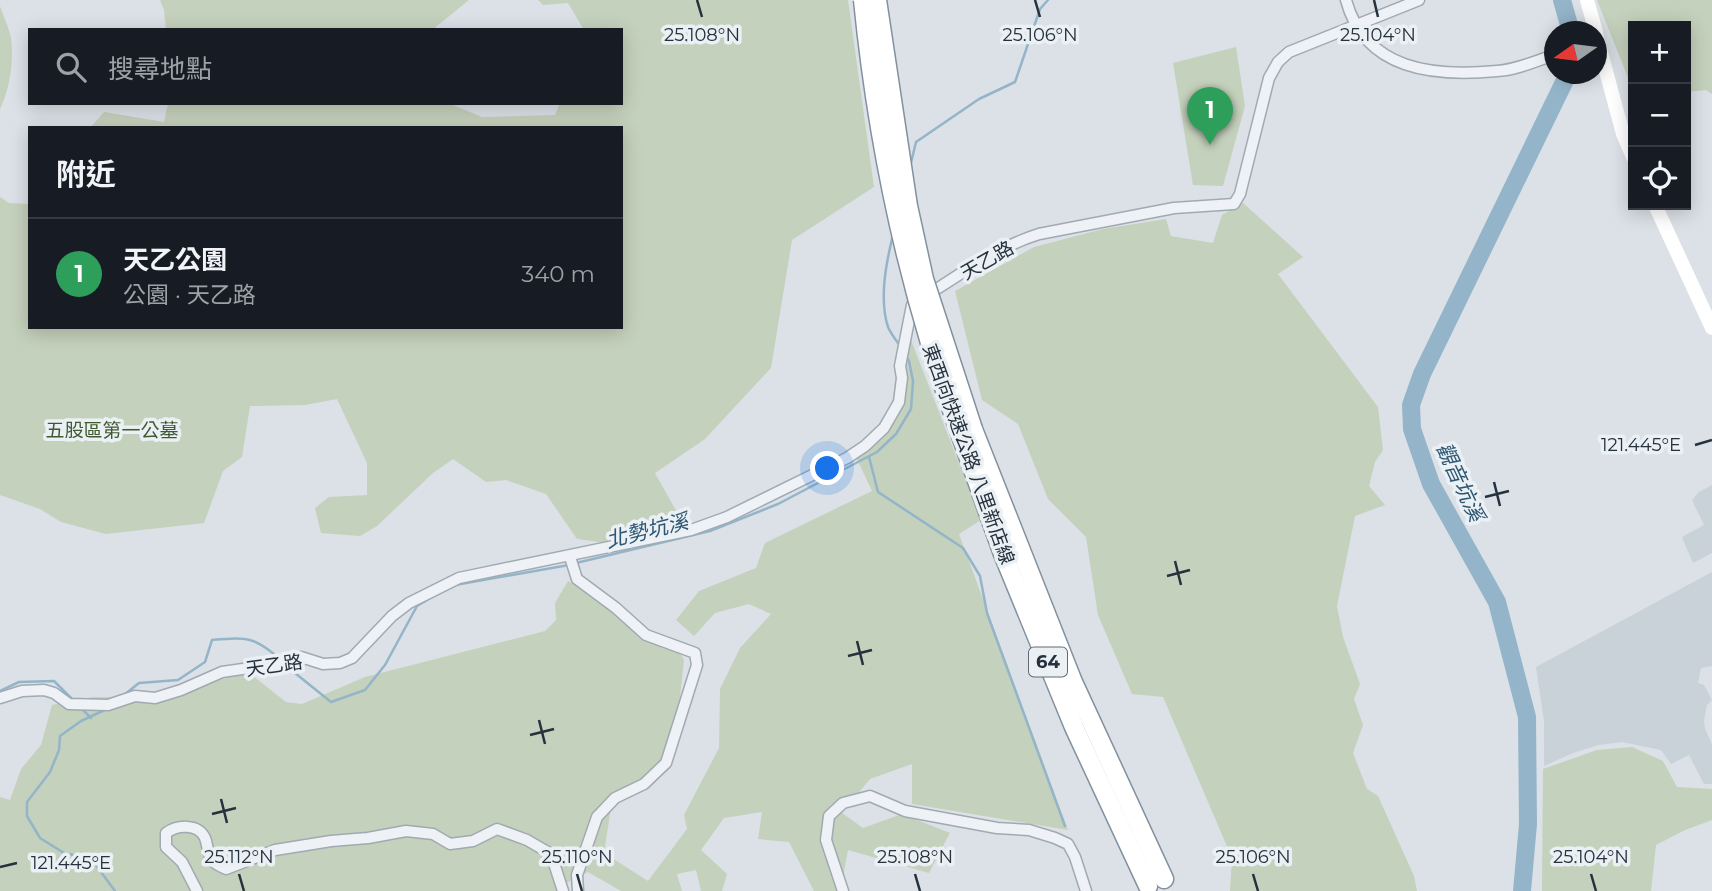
<!DOCTYPE html>
<html lang="zh-TW">
<head>
<meta charset="utf-8">
<style>
  :root { --surface:#171b24; --page:#20242c; --text:#f1f3f6; --muted:#9ea1a6; --line:#363941; --accent:#ea580c }
  body { margin:0; font-family:Montserrat,"Noto Sans TC",sans-serif; background:var(--page); color:var(--text) }
  .controls { position:absolute; right:21px; top:21px; display:grid; overflow:hidden; border-radius:0px; box-shadow:0 4px 18px #0003 }
  .controls button { width:63px; height:63px; display:grid; place-items:center; padding:0; border:0; border-bottom:2px solid var(--line); background:var(--surface); color:var(--text); font:35px sans-serif }
  .compass { position:absolute; left:1544px; top:21px; width:63px; height:63px; border-radius:50%; background:var(--surface); box-shadow:0 4px 18px #0003; rotate:256deg }
  .you { position:absolute; left:828px; top:469px; width:24px; height:24px; margin:-18px; border:5px solid #fff; border-radius:50%; background:#1a73e8; box-shadow:0 0 0 10px #1a73e833 }
  .badge { display:grid; place-items:center; width:46px; height:46px; border-radius:50%; background:var(--accent); color:#fff; font-size:23px; font-weight:700 }
  .pin { position:absolute; translate:-50% -58px; filter:drop-shadow(0 2px 4px #0008) }
  .pin::after { content:''; position:absolute; top:37px; width:24px; height:21px; background:inherit; clip-path:polygon(0 0,100% 0,50% 100%) }
  .list { margin:0; padding:0; list-style:none }
  h2 { display:flex; justify-content:space-between; align-items:center; height:91px; margin:0; padding:0 28px; font-size:30px }
  h2 small { font-size:23px; font-weight:400; color:var(--muted) }
  .list li { display:grid; grid-template-columns:46px 1fr auto; gap:21px; align-items:center; box-sizing:border-box; height:112px; padding:0 28px; border-top:2px solid var(--line) }
  .list b { display:block; font-size:26px; white-space:nowrap }
  .list p { margin:0; font-size:23px; white-space:nowrap; color:var(--muted) }
  .list em { font-size:23px; font-style:normal; color:var(--muted) }
  .icon { flex:none; width:38px; height:38px; fill:none; stroke:currentColor; stroke-width:2; stroke-linecap:round; stroke-linejoin:round }
  .map { position:relative; flex:none; width:1712px; height:891px; overflow:hidden }
  .search { position:absolute; background:var(--surface); box-shadow:0 4px 18px #0003; left:28px; top:28px; width:595px; height:77px; display:flex; align-items:center; gap:18px; box-sizing:border-box; padding:0 24px; border-radius:0px; color:var(--muted); font-size:26px }
  .panel { position:absolute; background:var(--surface); box-shadow:0 4px 18px #0003; left:28px; top:126px; width:595px; height:203px; border-radius:0px }
  .map>svg:first-child { display:block }
  .built { fill:#c9d1d9 }
  .green { fill:#c4d1bc }
  .lines { fill:none; stroke-linecap:round; stroke-linejoin:round }
  .stream { stroke:#94b5c9; stroke-width:2.5 }
  .river { stroke:#94b5c9; stroke-width:18 }
  .street-casing { stroke:#a1a9b1; stroke-width:13 }
  .highway-casing { stroke:#82919e; stroke-width:21 }
  .street { stroke:#eef1f5; stroke-width:10 }
  .secondary { stroke:#fff; stroke-width:14 }
  .highway { stroke:#fff; stroke-width:18 }
  .highway-bridge-casing { stroke:#82919e; stroke-width:21; stroke-linecap:butt }
  .highway-bridge { stroke:#fff; stroke-width:18 }
  .ticks { fill:none; stroke:#25313d; stroke-width:2.5 }
  .labels { text-anchor:middle; stroke-width:7; stroke-linejoin:round; paint-order:stroke }
  .shield { fill:#eaf0f4; stroke:#606a74; stroke-width:2 }
  .shield-label { font-size:18px; font-weight:bold; fill:#25313d }
  .street-label { font-size:19px; fill:#25313d; stroke:#eaf0f4 }
  .park-label { font-size:19px; fill:#3f5a31; stroke:#eaf0f4 }
  .water-label { font-size:21px; font-style:italic; fill:#2d5673; stroke:#eaf0f4 }
  .ticks-label { font-size:18px; text-anchor:middle; fill:#25313d; stroke:#eaf0f4; stroke-width:7; stroke-linejoin:round; paint-order:stroke }
</style>
</head>
<body>
<div class="map">
<svg width="1712" height="891" viewBox="0 0 1712 891">
  <rect width="100%" height="100%" fill="#dbe1e7"/>
  <!-- built -->
  <g class="built">
    <polygon points="1712,485 1712,553 1693,563 1682,537 1704,525 1692,500 1699,492"/>
    <polygon points="1712,572 1712,666 1701,668 1698,683 1704,685 1712,700 1707,705 1704,720 1705,729 1712,744 1712,784 1704,784 1689,755 1671,764 1661,750 1622,742 1599,745 1573,753 1544,766 1544,721 1536,667"/>
  </g>
  <!-- green -->
  <g class="green">
    <polygon points="160,0 469,0 432,30 166,30 164,10"/>
    <polygon points="538,0 848,0 874,187 792,240 771,368 705,439 655,473 683,523 607,543 577,539 546,494 506,480 486,482 453,459 433,473 377,526 360,536 321,533 315,508 329,497 367,495 367,463 337,399 305,405 250,406 242,457 223,471 204,523 106,534 61,522 40,509 0,495 0,197 9,203 30,204 30,327 621,327 621,128 90,128 104,112 164,122 168,103 448,103 482,117 555,115 560,103 621,103 621,30 584,30 568,3 543,5"/>
    <polygon points="1597,0 1712,0 1712,94 1706,90 1686,92 1686,26 1633,26 1633,90"/>
    <path d="M0,6C3,16 9,27 11,38C14,60 10,89 0,109Z"/>
    <polygon points="1236,47 1245,106 1223,186 1193,185 1173,63"/>
    <polygon points="1243,203 1303,257 1278,274 1378,407 1383,450 1375,462 1369,486 1385,505 1355,516 1337,606 1343,637 1360,684 1354,699 1363,725 1353,753 1367,789 1378,796 1414,876 1417,891 1230,891 1232,858 1163,697 1132,694 1098,615 1086,537 1048,499 1018,424 982,400 955,291 1034,247 1103,229 1166,219 1171,236 1213,243 1222,215"/>
    <polygon points="911,340 981,520 959,534 1068,830 912,804 912,764 870,779 842,813 863,828 902,814 950,833 929,873 848,850 843,877 849,891 814,891 789,842 758,839 762,812 724,818 701,850 727,874 722,891 701,891 696,870 677,874 682,891 621,891 588,872 564,884 563,891 0,891 0,797 10,800 21,769 41,745 52,705 93,697 154,698 248,672 286,702 302,704 365,677 545,631 556,620 555,603 568,581 591,591 625,623 672,639 684,660 676,734 655,771 612,801 604,853 648,881 687,829 684,815 719,748 720,689 740,648 771,614 749,604 715,613 694,636 676,620 699,591 756,568 765,543 872,491 856,457 897,414 900,343"/>
    <polygon points="1632,747 1663,761 1677,787 1712,789 1712,820 1685,830 1656,845 1651,891 1542,891 1543,769 1597,750"/>
  </g>
  <g class="lines">
    <!-- stream -->
    <g class="stream">
      <polyline points="910,167 916,142 979,99 1015,82 1040,9 1048,0"/>
      <path d="M893,235C886,263 879,299 888,327C891,334 896,340 900,346"/>
      <polyline points="869,457 878,492 963,548 980,576 987,613 1065,826"/>
      <polyline points="576,563 710,531 778,504 877,452 896,434 911,409 913,381 909,361 905,355"/>
      <polyline points="455,585 569,565"/>
      <polyline points="285,665 331,702 365,690 385,665 417,606 437,594"/>
      <polyline points="0,691 19,682 54,681 74,701"/>
      <path d="M124,695L139,683L178,680L205,662L212,640C247,637 254,636 281,660"/>
      <polyline points="81,708 91,718"/>
      <polyline points="109,708 81,721 60,736 59,750 50,772 27,802 27,816 40,838 64,853 83,857 95,864 115,891"/>
    </g>
    <!-- river -->
    <g class="river">
      <polyline points="1562,0 1571,32"/>
      <polyline points="1522,891 1528,824 1527,717 1497,602 1431,484 1412,429 1411,405 1422,374 1568,74"/>
    </g>
    <defs>
      <g id="street">
        <path d="M1346,0C1365,71 1435,77 1497,71C1516,70 1536,61 1554,55"/>
        <polyline points="570,557 577,579 616,608 646,635 695,653 697,665 666,763 644,784 615,798 597,817 577,875 578,891"/>
        <path d="M0,698L22,691L44,690L54,693L69,704L108,705L135,696L155,698L181,690L222,672L270,665L301,657L323,664L340,663L352,658L392,616L409,603L459,578L691,530L727,517L847,458L865,446L884,428L899,402L902,378L900,366L912,305C952,280 994,248 1039,234L1174,208L1234,204L1240,194L1269,78L1278,62L1289,52L1419,0"/>
        <path d="M197,891L182,862L166,847V833C177,825 198,823 205,838C208,845 207,853 212,860C215,865 221,866 226,869L275,850L331,841L368,838L406,831L433,834L450,844L473,841L497,829L527,840L551,854L563,891"/>
        <polyline points="843,891 826,840 829,816 843,803 870,796 905,811 997,828 1029,830 1055,838 1068,844 1075,857 1086,891"/>
      </g>
      <g id="highway">
        <polyline points="973,429 1073,682 1164,879"/>
        <polyline points="960,433 1003,554 1074,727 1148,886"/>
      </g>
    </defs>
    <!-- street casing -->
    <use href="#street" class="street-casing"/>
    <!-- highway casing -->
    <use href="#highway" class="highway-casing"/>
    <!-- street -->
    <use href="#street" class="street"/>
    <!-- secondary -->
    <g class="secondary">
      <polyline points="1587,0 1596,32"/>
      <polyline points="1596,34 1623,134 1633,157"/>
      <polyline points="1655,205 1712,328"/>
    </g>
    <!-- highway -->
    <use href="#highway" class="highway"/>
    <defs>
      <g id="highway-bridge">
        <path d="M863,0C878,150 908,291 960,433"/>
        <polyline points="877,0 908,206 924,279 973,429"/>
      </g>
    </defs>
    <!-- highway-bridge casing -->
    <use href="#highway-bridge" class="highway-bridge-casing"/>
    <!-- highway-bridge -->
    <use href="#highway-bridge" class="highway-bridge"/>
  </g>
  <!-- ticks -->
  <path class="ticks" d="M697,0L702,17M1035,0L1040,17M1374,0L1378,17M1695,445L1712,440M1494,482L1500,506M1485,497L1509,491M1175,561L1181,585M1167,576L1190,570M857,641L863,665M848,656L872,650M539,720L545,744M530,735L554,729M221,799L227,823M212,814L236,808M0,867L17,863M239,874L244,891M577,874L582,891M915,874L920,891M1253,874L1258,891M1591,874L1596,891"/>
  <g class="labels">
    <!-- shield labels -->
    <rect class="shield" x="1029" y="647.5" width="38" height="29" rx="5"/>
    <g class="shield-label">
      <text x="1048" y="668">64</text>
    </g>
    <!-- street labels -->
    <g class="street-label">
      <text transform="translate(987 260) rotate(-30)" y="7">天乙路</text>
      <text transform="translate(969 454) rotate(70)" y="7">東西向快速公路 八里新店線</text>
      <text transform="translate(274 665) rotate(-8)" y="7">天乙路</text>
    </g>
    <!-- park labels -->
    <g class="park-label">
      <text x="112" y="437">五股區第一公墓</text>
    </g>
    <!-- water labels -->
    <g class="water-label">
      <text transform="translate(1460 482) rotate(65)" y="7">觀音坑溪</text>
      <text transform="translate(647 531) rotate(-14)" y="7">北勢坑溪</text>
    </g>
  </g>
  <g class="ticks-label">
    <text x="702" y="41">25.108°N</text>
    <text x="1040" y="41">25.106°N</text>
    <text x="1378" y="41">25.104°N</text>
    <text x="1641" y="451">121.445°E</text>
    <text x="239" y="863">25.112°N</text>
    <text x="577" y="863">25.110°N</text>
    <text x="915" y="863">25.108°N</text>
    <text x="1253" y="863">25.106°N</text>
    <text x="1591" y="863">25.104°N</text>
    <text x="71" y="869">121.445°E</text>
  </g>
</svg>
<div class="controls">
<button>+</button>
<button>−</button>
<button><svg class="icon" aria-label="locate" viewBox="0 0 24 24"><circle cx="12" cy="12" r="6"/><path d="M12 2v4M12 18v4M2 12h4M18 12h4"/></svg></button>
</div>
<svg class="compass" viewBox="-18 -18 36 36"><path d="M0-13l5 13h-10z" fill="#e53935"/><path d="M0 13l5-13h-10z" fill="#9ea1a6"/></svg>
<div class="you"></div>
<div class="pin badge" style="left:1210px;top:145px;background:#2e9e5b">1</div>
<div class="search"><svg class="icon" aria-label="search" viewBox="0 0 24 24"><circle cx="10" cy="10" r="6"/><path d="M15 15l6 6"/></svg>搜尋地點</div>
<section class="panel">
<h2>附近<small></small></h2>
<ul class="list">
<li><span class="badge" style="background:#2e9e5b">1</span><div><b>天乙公園</b><p>公園 · 天乙路</p></div><em>340 m</em></li>
</ul>
</section>
</div>
</body>
</html>
